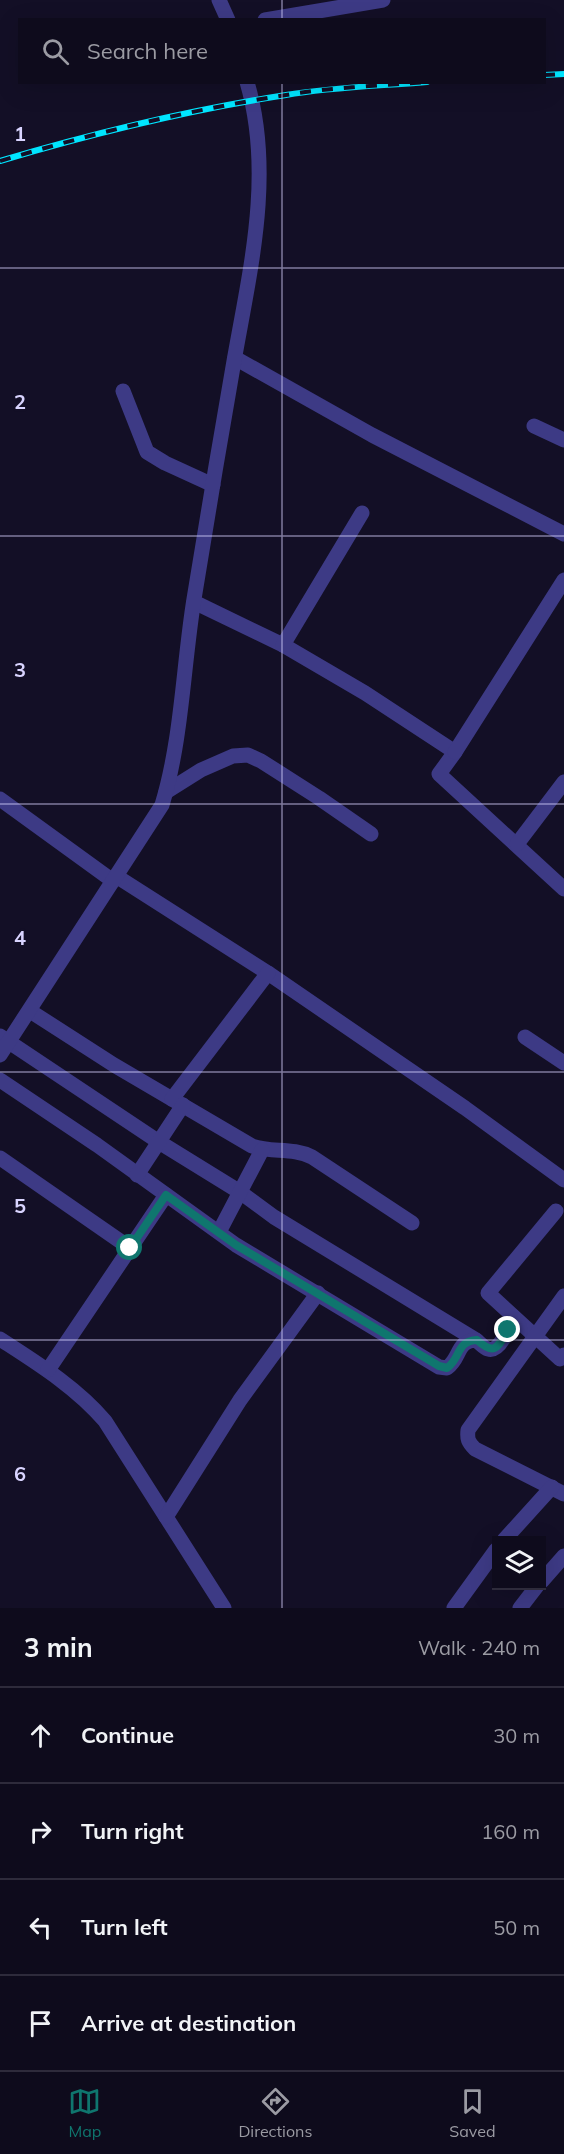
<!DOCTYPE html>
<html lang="en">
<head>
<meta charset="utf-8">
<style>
  :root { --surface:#0e0b1c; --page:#1c1929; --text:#f1f3f6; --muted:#9b9ba3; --line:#2e2b3b; --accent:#0f766e }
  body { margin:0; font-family:Mulish,sans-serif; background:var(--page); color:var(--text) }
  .controls { position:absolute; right:18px; bottom:18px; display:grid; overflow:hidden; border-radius:0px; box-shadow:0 6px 24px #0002 }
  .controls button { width:54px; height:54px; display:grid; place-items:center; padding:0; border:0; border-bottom:2px solid var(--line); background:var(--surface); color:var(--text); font:30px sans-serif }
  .stop { position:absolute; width:18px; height:18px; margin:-14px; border:4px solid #0f766e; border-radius:50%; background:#fff }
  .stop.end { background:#0f766e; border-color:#fff; box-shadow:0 2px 6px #0008 }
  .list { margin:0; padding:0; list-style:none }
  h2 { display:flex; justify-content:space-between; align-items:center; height:78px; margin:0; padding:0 24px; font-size:26px }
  h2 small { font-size:20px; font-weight:400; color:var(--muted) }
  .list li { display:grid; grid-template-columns:39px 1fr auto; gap:18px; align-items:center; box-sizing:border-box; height:96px; padding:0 24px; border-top:2px solid var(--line) }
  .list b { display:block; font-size:22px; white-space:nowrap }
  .list em { font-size:20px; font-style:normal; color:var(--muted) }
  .icon { flex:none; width:33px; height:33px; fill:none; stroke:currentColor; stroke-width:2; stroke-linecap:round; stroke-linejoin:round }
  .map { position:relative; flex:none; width:564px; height:1608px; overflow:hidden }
  .search { position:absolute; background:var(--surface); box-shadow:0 6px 24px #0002; left:18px; right:18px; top:18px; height:66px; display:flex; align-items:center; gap:15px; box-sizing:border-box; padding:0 21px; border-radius:0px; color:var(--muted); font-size:22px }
  .sheet { height:462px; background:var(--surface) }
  nav { display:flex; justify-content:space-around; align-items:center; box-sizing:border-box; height:84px; border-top:2px solid var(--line); background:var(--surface); font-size:16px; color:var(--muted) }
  nav a { display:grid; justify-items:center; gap:3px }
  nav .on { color:var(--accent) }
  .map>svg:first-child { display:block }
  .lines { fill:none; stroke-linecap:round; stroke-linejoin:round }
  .minor { stroke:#3d3a85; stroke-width:15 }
  .rail-casing { stroke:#00e5ff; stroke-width:6 }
  .rail { stroke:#130f26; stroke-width:4; stroke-dasharray:11; stroke-linecap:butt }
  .route { stroke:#0f766e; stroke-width:8 }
  .grid { fill:none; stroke:#d9d4ff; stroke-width:1.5; stroke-opacity:0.55 }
  .grid-label { font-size:20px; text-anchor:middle; font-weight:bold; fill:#d9d4ff; stroke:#130f26; stroke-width:4.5; stroke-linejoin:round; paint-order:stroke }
</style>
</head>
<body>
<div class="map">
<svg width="564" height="1608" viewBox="0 0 564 1608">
  <rect width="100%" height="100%" fill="#130f26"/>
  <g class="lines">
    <!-- minor -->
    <g class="minor">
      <polyline points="219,0 228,20"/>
      <polyline points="265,20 383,0"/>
      <polyline points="235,358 372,435 564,534"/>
      <polyline points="123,391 147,452 165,463 213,485"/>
      <polyline points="534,426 564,440"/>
      <polyline points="194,602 283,645 365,693 455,752 439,774 564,889"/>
      <polyline points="283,645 362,513"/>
      <polyline points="455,752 564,580"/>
      <polyline points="166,792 201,770 233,756 248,755 261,761 319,798 371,834"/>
      <polyline points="0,799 113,881"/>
      <polyline points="517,844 564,782"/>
      <polyline points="116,876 268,973 465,1108 564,1180"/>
      <path d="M30,1011L114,1065L252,1146C272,1153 292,1147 312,1157L412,1223"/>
      <polyline points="0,1036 159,1142 240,1192 274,1217 476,1340"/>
      <polyline points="525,1037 564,1063"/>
      <path d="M0,1055L162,805C182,739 183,667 194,599C207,520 220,440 234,361C250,270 274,174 247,82"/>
      <path d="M0,1080L97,1145L236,1245L439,1367L447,1368C461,1358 456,1341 476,1340C480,1343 484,1348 488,1349C500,1353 511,1325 513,1316"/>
      <polyline points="172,1099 268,973"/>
      <polyline points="0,1158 130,1248"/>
      <polyline points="137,1175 183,1105"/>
      <polyline points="556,1211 488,1293 560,1359 564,1355"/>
      <polyline points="219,1232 262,1150"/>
      <path d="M564,1296L468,1430C467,1439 468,1442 475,1449L564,1494"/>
      <path d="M0,1339C37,1363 76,1387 105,1421L224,1608"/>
      <polyline points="48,1370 166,1195"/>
      <polyline points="166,1517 240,1400 318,1293"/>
      <polyline points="504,1540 552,1487"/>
      <polyline points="542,1581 564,1556"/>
      <polyline points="454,1608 496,1550"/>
      <polyline points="520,1608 537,1586"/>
    </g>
    <defs>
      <g id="rail">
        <polyline points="544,75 564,74"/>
        <path d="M0,161C94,133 189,110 286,95C332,87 381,86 427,82"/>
      </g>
    </defs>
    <!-- rail casing -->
    <use href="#rail" class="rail-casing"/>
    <!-- rail -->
    <use href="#rail" class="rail"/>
  </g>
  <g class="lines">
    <!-- route -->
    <path class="route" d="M130,1248L166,1195L236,1245L439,1366L447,1368C461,1358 456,1341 477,1340C495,1356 497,1348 508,1330"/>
  </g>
  <!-- grid -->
  <path class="grid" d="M282,0V20M282,82V1608M0,268H564M0,536H564M0,804H564M0,1072H564M0,1340H564"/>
  <g class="grid-label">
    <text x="20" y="141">1</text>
    <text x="20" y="409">2</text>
    <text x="20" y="677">3</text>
    <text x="20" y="945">4</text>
    <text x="20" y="1213">5</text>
    <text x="20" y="1481">6</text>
  </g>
</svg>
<div class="controls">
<button><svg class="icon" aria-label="layers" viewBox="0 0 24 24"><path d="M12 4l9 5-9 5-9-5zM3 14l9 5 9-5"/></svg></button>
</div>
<div class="stop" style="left:130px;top:1248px"></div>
<div class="stop end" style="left:508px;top:1330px"></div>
<div class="search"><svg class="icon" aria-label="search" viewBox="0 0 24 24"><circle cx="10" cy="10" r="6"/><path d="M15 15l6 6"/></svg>Search here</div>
</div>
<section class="sheet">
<h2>3 min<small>Walk · 240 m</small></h2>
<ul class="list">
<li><svg class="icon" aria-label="ahead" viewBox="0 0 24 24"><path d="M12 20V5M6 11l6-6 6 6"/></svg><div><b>Continue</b></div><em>30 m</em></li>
<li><svg class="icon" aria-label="right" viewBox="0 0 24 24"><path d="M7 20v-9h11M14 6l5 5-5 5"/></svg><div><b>Turn right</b></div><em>160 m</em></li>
<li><svg class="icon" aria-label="left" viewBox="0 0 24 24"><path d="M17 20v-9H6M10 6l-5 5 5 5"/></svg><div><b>Turn left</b></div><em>50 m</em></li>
<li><svg class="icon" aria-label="arrive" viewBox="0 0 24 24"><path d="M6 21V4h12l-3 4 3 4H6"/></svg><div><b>Arrive at destination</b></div></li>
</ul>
</section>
<nav>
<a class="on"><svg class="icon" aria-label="map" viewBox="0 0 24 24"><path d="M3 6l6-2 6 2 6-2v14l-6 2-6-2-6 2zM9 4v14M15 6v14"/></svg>Map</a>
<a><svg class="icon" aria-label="directions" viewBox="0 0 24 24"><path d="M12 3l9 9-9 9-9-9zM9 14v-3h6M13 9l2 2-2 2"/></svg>Directions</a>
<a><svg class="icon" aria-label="saved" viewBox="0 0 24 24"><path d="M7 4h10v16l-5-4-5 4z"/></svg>Saved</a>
</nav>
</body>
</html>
